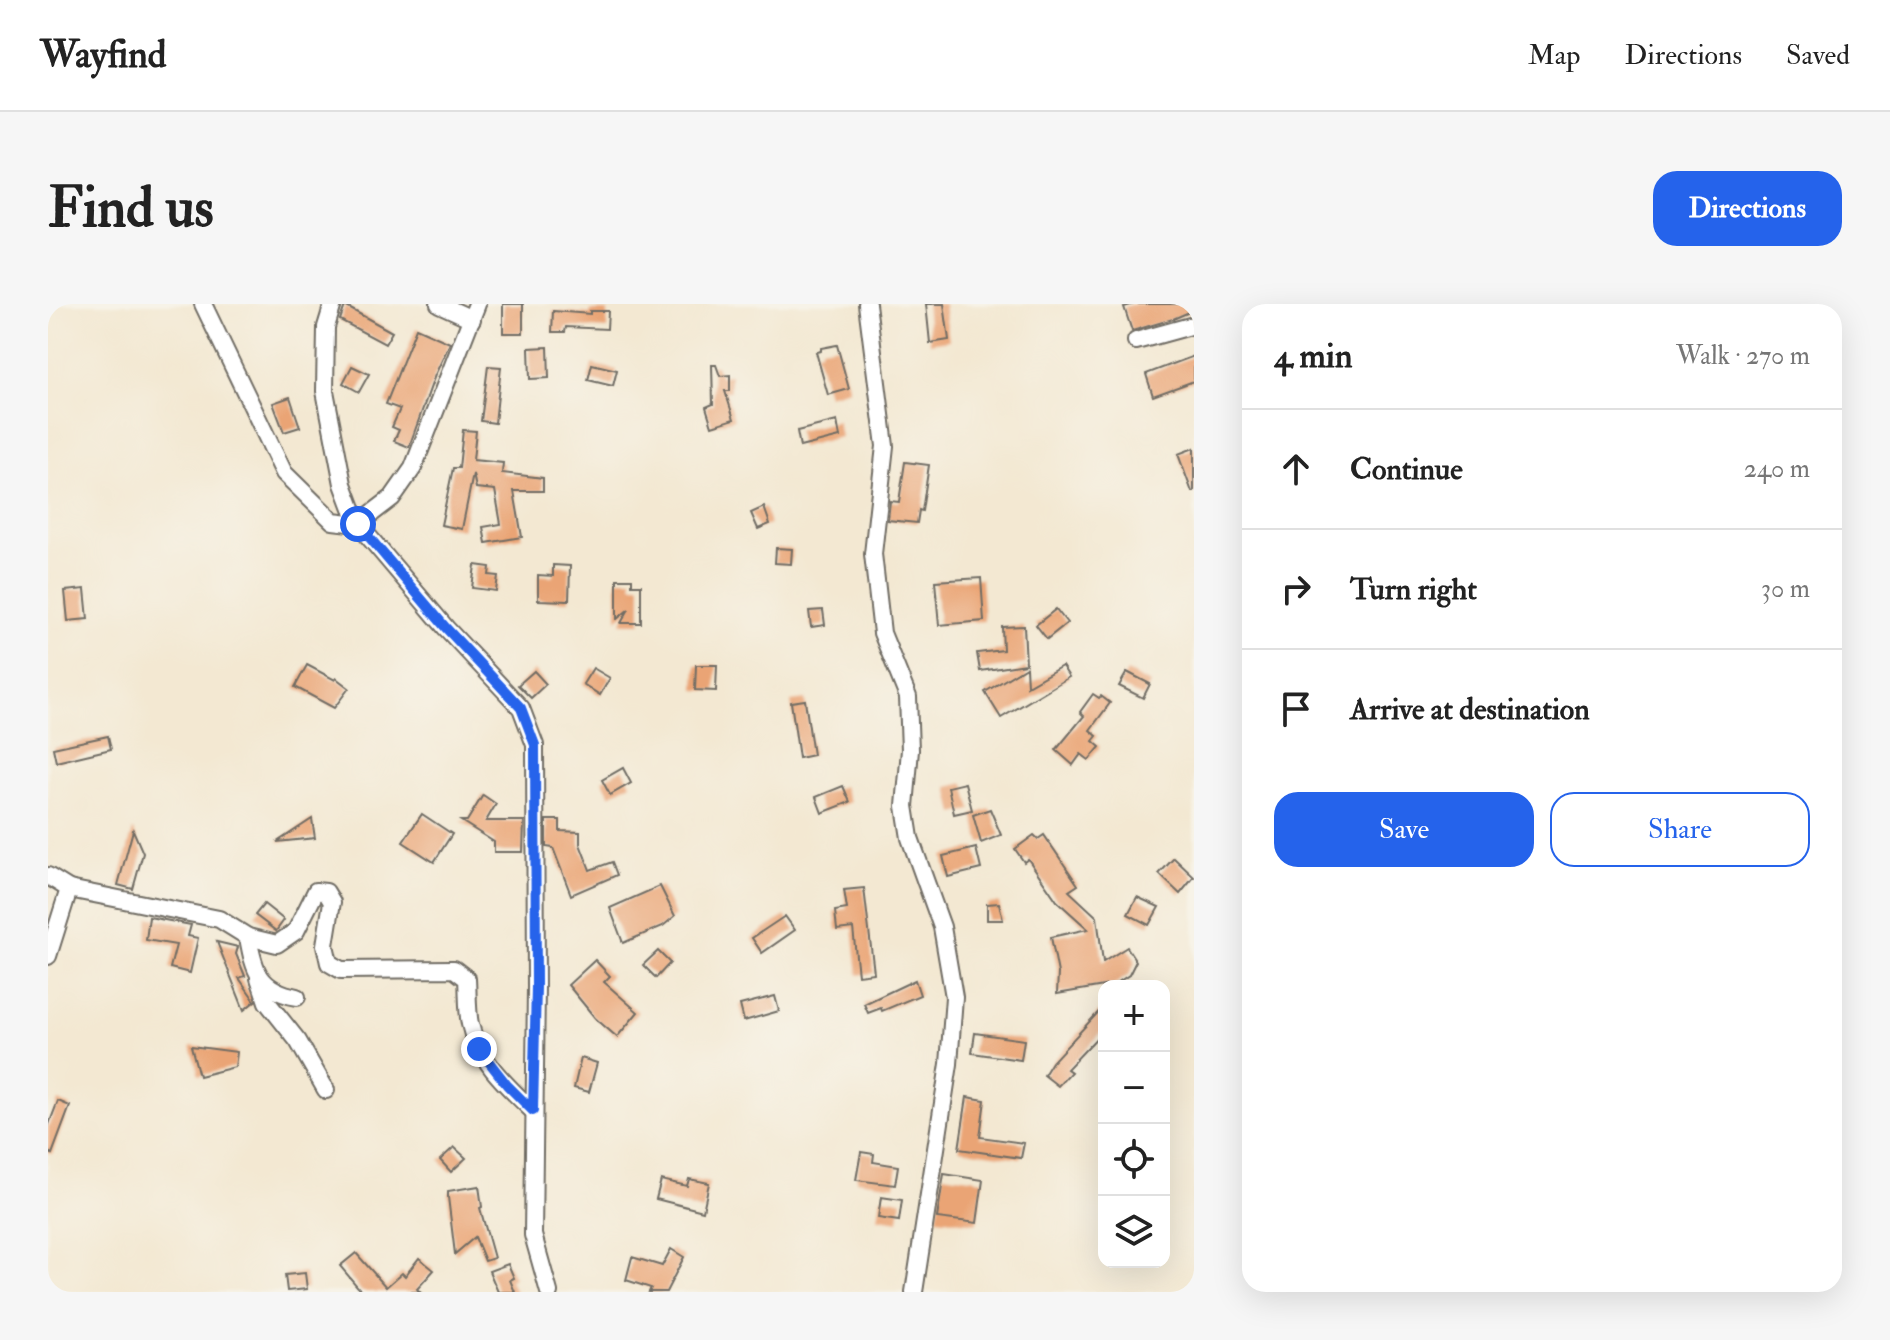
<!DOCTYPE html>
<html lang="en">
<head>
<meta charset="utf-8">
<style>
  :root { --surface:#fff; --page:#f6f6f6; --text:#222; --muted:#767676; --line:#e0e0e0; --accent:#2563eb }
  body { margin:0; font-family:"IM FELL Double Pica",serif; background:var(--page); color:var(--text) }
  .controls { position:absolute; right:24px; bottom:24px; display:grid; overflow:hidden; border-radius:16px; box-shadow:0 8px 32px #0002 }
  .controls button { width:72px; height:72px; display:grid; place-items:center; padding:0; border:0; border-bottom:2px solid var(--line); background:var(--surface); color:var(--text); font:40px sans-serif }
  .stop { position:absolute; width:24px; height:24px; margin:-18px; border:6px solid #2563eb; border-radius:50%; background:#fff }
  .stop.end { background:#2563eb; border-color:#fff; box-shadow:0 2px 8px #0008 }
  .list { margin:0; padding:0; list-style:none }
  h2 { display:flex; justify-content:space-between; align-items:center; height:104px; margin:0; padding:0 32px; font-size:34px }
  h2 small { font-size:26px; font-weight:400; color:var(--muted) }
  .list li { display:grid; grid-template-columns:52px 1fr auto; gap:24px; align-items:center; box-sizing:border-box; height:120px; padding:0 32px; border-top:2px solid var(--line) }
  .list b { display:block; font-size:30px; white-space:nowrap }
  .list em { font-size:26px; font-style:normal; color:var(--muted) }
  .actions { display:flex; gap:16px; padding:24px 32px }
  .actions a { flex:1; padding:18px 0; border:2px solid var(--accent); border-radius:24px; text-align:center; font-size:28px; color:var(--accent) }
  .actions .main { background:var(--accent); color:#fff }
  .icon { flex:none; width:44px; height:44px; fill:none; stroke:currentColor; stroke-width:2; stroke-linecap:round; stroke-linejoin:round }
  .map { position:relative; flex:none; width:1146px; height:988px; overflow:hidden; border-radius:24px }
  header { display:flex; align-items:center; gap:48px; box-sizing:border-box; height:112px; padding:0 40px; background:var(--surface); border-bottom:2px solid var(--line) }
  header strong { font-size:38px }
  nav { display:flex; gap:44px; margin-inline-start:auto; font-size:28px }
  .intro { display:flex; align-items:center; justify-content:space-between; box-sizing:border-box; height:192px; padding:0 48px }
  h1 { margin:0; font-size:56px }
  .button { padding:20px 36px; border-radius:24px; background:var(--accent); color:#fff; font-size:28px; font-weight:700 }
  main { display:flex; gap:48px; padding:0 48px }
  aside { flex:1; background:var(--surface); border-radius:24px; box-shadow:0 8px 32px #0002 }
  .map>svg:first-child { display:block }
  .building { fill:#eaa475 }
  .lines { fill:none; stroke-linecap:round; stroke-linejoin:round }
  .minor-casing { stroke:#716d65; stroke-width:20 }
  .minor { stroke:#fff; stroke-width:16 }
  .route { stroke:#2563eb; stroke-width:10 }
</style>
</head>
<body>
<header>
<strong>Wayfind</strong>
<nav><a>Map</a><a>Directions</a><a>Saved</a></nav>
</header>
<div class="intro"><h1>Find us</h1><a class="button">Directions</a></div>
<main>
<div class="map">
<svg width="1146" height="988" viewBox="0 0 1146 988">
  <rect width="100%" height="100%" fill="#f7f3e8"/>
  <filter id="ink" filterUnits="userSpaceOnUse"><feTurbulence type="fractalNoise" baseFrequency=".0125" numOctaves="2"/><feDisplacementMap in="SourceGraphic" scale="16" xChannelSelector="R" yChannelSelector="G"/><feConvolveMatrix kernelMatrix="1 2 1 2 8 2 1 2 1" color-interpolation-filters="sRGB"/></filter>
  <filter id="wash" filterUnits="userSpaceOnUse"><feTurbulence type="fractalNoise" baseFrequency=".006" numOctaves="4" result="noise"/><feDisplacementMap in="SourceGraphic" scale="32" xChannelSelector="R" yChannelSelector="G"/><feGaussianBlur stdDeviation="1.8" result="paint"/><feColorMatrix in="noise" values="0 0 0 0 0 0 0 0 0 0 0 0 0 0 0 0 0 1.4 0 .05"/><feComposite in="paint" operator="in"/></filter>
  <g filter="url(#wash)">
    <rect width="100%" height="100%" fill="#f3e8d2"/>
    <g id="blocks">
      <!-- building -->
      <g class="building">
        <rect x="455" y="0" width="20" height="29"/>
        <polygon points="878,0 896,0 901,36 882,39"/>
        <polygon points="1086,0 1146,0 1146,6 1125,15 1084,27 1076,3"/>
        <polygon points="297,2 344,28 337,40 292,16"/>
        <polygon points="505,7 542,10 542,7 560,7 559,25 518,23 517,28 504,28"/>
        <polygon points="368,24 402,39 387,71 361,143 346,137 351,126 344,123 352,105 338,100"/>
        <polygon points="789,41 801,85 780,91 768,48 773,47 773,44"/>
        <polygon points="500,43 501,74 482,75 481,44"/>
        <polygon points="1146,52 1146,77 1105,92 1098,70"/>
        <polygon points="544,60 569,66 565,82 540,76"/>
        <polygon points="664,61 668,61 672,72 682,71 682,87 677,87 686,115 664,122 658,103 665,100"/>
        <polygon points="304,62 321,70 311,88 295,79"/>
        <polygon points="440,62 453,63 447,119 433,117"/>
        <polygon points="242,93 252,123 236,128 225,99"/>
        <polygon points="789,117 792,133 752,143 749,127"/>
        <polygon points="415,126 428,127 425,156 455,159 454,169 495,174 495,187 466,187 474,233 438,239 435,223 453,220 447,186 428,184 425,170 414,225 393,221 405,164 411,164"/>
        <polygon points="1146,144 1146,188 1144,188 1130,150"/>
        <polygon points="857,158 881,161 874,207 871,206 869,219 840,216 842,197 851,198"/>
        <polygon points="716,203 722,220 710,225 703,209"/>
        <polygon points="728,244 744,245 743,260 727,259"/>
        <polygon points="427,261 442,263 441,271 450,272 448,287 424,284"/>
        <polygon points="505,261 522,262 521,297 490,296 490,271 505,272"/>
        <polygon points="933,274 936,317 891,321 887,277"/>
        <polygon points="569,275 584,275 584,281 593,281 593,319 573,319 581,305 569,315"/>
        <polygon points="37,285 40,315 20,317 17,287"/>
        <polygon points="1008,305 1019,319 999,335 988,321"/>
        <polygon points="775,306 777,321 763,323 761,307"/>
        <polygon points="976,322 978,360 932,367 929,349 955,346 954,323"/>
        <polygon points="259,361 287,376 288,374 301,384 286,404 247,383"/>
        <polygon points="648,361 669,361 668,387 647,386"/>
        <polygon points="1014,362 1021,373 953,414 937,388 978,363 979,382"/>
        <polygon points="545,364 562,374 552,391 535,380"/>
        <polygon points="486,367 498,380 483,394 470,381"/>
        <polygon points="1079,368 1102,380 1095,394 1071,382"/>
        <polygon points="1045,390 1051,394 1053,392 1062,399 1042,426 1049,432 1045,437 1052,443 1041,456 1033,450 1025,461 1008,446 1036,412 1032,408"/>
        <polygon points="757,396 765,451 751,454 743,398"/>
        <polygon points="60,432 63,445 8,458 5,444"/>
        <polygon points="575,464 583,479 562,491 554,476"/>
        <polygon points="917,479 924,506 906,510 900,483"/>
        <polygon points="795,482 802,498 774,509 768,493"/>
        <polygon points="435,491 448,500 438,517 476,517 475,548 446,548 446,538 413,517 419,517"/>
        <polygon points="942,505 953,531 933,539 925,511"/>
        <polygon points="374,510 404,530 386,558 355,538"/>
        <polygon points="264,515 267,534 229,538"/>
        <polygon points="498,516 512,516 512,527 532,528 532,540 542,566 564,558 569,571 523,591 505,544 498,543"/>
        <polygon points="85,526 95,549 85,585 70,581"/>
        <polygon points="986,531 990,535 996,531 1030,581 1021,587 1049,613 1055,658 1079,643 1088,657 1081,671 1067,680 1009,690 1010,669 1003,633 1040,625 1009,597 980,555 976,558 967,545"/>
        <polygon points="928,544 933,565 900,573 895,552"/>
        <polygon points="1126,554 1146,573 1132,590 1111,570"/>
        <polygon points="612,582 627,612 615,622 575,639 562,604"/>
        <polygon points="816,584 826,669 810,671 805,624 789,626 787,607 799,605 796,586"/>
        <polygon points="1089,593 1111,603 1101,621 1080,610"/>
        <polygon points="951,599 955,616 939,616 939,600"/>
        <polygon points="216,600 236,616 228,627 207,611"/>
        <polygon points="737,612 747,626 714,649 704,634"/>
        <polygon points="101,613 143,621 140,632 150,634 142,669 122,664 128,641 98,636"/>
        <polygon points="169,638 190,643 188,650 197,672 191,674 207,697 196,706"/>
        <polygon points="610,647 622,659 608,674 595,661"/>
        <polygon points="547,656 562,672 556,678 590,708 569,733 547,714 520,681"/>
        <polygon points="867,676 872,691 834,707 833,704 820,709 816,700"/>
        <polygon points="727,692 731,707 696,717 692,701"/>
        <polygon points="1056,702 1056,726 1019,765 1023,768 1010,782 996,771 1004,758"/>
        <polygon points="927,729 976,736 973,756 924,749"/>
        <polygon points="143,742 189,748 187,763 151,772"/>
        <polygon points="533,754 549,759 541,788 526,784"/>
        <polygon points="919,793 937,796 932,833 976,839 973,854 911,845"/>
        <polygon points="10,797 22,802 4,850 0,848 0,823"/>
        <polygon points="406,843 418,854 403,868 392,856"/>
        <polygon points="813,848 826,850 825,858 850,862 847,881 808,876"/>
        <polygon points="896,870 935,876 929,919 889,914"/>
        <polygon points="641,875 661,879 655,907 608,895 613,876 639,882"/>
        <polygon points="431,882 434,903 432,904 446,954 437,957 427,933 407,950 400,893 400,887"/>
        <polygon points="833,893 854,896 851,917 830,914"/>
        <polygon points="623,945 636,953 618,988 601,988 603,984 578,976 584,953 614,962"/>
        <polygon points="308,949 338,983 354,969 357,972 371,954 386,966 369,985 372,988 314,988 292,962"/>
        <polygon points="460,960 466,974 462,976 467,988 450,988 441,967"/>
        <polygon points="257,969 259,985 239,987 237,971"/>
      </g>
    </g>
  </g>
  <g filter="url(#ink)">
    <use href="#blocks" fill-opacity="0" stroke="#716d65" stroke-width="2"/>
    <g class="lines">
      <defs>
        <g id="minor">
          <polyline points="155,0 236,169 285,217 310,220 344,194 365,164 429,0"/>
          <polyline points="285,0 278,23 277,87 295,180 310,220 398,324 473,404 487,441 488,683 485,931 501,988"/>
          <polyline points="391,0 424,15"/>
          <polyline points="819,0 837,142 825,250 834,329 860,393 862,446 857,502 862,534 894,623 906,693 901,760 866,988"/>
          <polyline points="1088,37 1146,21"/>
          <polyline points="0,572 21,585 0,652"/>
          <path d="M21,585L171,615L200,633L229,640L248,627L268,587L278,588L284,598L277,641L281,659L293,666L406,665L419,675C420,689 419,706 422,720C429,755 460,783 485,807"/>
          <path d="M200,633C206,667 211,686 249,693"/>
          <polyline points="211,674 219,698 250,737 278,786"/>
        </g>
      </defs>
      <!-- minor casing -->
      <use href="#minor" class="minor-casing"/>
      <!-- minor -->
      <use href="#minor" class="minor"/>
    </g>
  </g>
  <g class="lines" filter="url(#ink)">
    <!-- route -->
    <polyline class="route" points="310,220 398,324 473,404 487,441 488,683 485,807 459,781 431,745"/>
  </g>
</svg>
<div class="controls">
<button>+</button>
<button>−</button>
<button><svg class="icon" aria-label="locate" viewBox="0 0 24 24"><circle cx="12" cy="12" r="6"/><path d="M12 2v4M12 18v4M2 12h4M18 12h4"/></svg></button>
<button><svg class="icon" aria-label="layers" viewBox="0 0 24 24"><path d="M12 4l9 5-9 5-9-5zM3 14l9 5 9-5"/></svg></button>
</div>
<div class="stop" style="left:310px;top:220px"></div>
<div class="stop end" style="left:431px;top:745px"></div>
</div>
<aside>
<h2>4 min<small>Walk · 270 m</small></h2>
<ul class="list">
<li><svg class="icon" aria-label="ahead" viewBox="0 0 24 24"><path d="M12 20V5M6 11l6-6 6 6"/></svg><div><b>Continue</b></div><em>240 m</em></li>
<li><svg class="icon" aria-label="right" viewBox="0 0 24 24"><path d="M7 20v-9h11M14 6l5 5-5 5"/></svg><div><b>Turn right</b></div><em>30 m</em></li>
<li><svg class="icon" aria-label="arrive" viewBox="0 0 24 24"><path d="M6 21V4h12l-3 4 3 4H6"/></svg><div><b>Arrive at destination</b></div></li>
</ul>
<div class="actions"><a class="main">Save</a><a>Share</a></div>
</aside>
</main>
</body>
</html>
